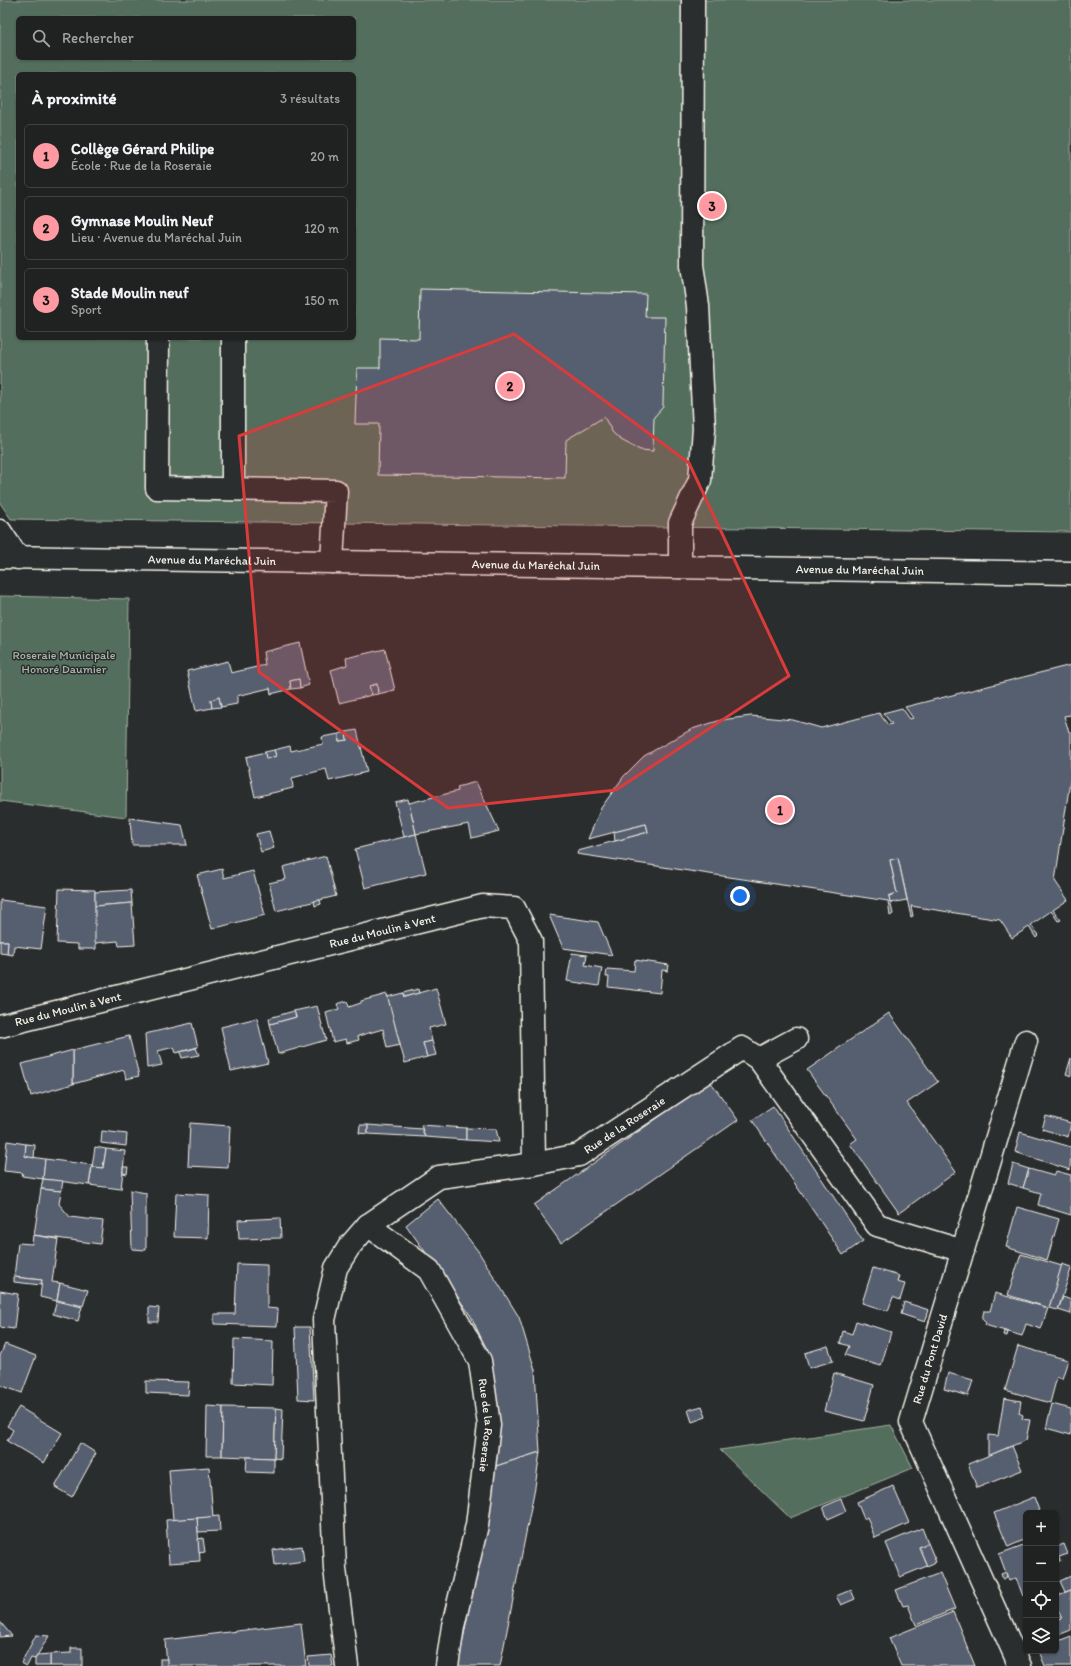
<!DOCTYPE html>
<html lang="fr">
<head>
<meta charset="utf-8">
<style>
  :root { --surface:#202222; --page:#282a2a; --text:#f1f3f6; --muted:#a2a4a5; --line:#3d3f40; --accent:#ff9aa2 }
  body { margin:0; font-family:Itim,sans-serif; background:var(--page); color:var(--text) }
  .controls { position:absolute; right:12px; bottom:12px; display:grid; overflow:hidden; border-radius:6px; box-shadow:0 1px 3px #0004 }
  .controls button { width:36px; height:36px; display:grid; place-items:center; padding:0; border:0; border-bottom:1px solid var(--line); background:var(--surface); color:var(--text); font:20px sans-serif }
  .you { position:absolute; left:740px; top:896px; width:14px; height:14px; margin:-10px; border:3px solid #fff; border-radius:50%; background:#1a73e8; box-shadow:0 0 0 6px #1a73e833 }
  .badge { display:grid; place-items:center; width:26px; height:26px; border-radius:50%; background:var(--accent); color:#111; font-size:13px; font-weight:700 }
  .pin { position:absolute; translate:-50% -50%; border:2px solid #fff; box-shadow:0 1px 4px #0006 }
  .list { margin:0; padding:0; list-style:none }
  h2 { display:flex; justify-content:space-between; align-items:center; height:52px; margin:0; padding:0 16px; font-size:17px }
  h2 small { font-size:13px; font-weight:400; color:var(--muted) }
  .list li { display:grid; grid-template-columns:26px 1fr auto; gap:12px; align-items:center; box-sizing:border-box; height:64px; margin:0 8px 8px; padding:0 8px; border:1px solid var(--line); border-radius:6px }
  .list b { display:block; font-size:15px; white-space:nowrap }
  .list p { margin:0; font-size:13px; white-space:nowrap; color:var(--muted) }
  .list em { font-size:13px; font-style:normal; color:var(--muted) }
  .icon { flex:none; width:22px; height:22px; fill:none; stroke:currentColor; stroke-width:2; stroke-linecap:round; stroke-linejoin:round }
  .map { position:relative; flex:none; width:1071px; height:1666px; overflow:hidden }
  .search { position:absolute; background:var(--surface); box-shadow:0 1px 3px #0004; left:16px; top:16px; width:340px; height:44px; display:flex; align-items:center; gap:10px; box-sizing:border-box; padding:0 14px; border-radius:6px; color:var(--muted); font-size:15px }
  .panel { position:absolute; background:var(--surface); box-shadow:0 1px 3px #0004; left:16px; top:72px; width:340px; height:268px; border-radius:6px }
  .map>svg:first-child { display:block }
  .green { fill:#536e5d; stroke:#a4b0a2; fill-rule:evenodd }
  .building { fill:#575f70; stroke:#f4f1e8 }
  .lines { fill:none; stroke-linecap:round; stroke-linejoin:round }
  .minor-casing { stroke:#f4f1e8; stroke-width:25 }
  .minor { stroke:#2a2d2e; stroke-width:22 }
  .marked { fill:#d93c3b; fill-opacity:0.2; stroke:#d93c3b; stroke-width:3; stroke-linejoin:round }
  .labels { text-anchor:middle; stroke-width:3; stroke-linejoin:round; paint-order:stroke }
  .street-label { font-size:12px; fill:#f4f1e8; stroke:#2a2d2e }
  .park-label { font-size:12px; fill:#acb6a9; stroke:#2a2d2e }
</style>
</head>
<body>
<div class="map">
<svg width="1071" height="1666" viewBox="0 0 1071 1666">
  <rect width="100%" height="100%" fill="#2a2d2e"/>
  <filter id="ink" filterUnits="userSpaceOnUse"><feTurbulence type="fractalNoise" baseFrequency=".025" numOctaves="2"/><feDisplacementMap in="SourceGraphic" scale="8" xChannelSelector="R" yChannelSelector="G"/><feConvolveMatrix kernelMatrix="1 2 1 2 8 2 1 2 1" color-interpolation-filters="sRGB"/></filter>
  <g filter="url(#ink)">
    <!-- green -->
    <g class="green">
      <path d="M0,0H1071V532L11,519L0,503ZM18,18H354V58H18ZM18,74H354V338H18Z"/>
      <polygon points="0,596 129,599 126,817 0,801"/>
      <polygon points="891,1425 913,1468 790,1518 720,1450"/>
    </g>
    <!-- building -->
    <g class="building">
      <polygon points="420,289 646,294 645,317 665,317 663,403 663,407 654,417 653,451 640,450 621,440 613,433 604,417 566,440 565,478 378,475 379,424 355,424 357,368 380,368 380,338 419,339"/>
      <polygon points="300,643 309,685 300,688 299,679 290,681 291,689 271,694 270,688 237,696 237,704 221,707 219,697 211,700 212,708 196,711 187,671 228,661 231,673 265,665 263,652"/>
      <polygon points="385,649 395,690 378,694 377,684 369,686 372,695 339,703 331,670 347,665 346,658"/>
      <polygon points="1071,665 1071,715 1064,716 1069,732 1071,732 1071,775 1055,881 1068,900 1053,910 1061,920 1058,921 1051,911 1031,925 1039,935 1036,938 1029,927 1012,938 1000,920 911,906 913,916 911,917 898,858 890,860 897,893 889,896 893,914 890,916 888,901 577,854 578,851 648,832 646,824 588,839 601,808 624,776 644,756 692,729 721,720 751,716 793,720 821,728 879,713 888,725 892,724 883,713 902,708 910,719 913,718 905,707"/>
      <polygon points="299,679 300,688 291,689 290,681"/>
      <polygon points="377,684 378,694 372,695 369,686"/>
      <polygon points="219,697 221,707 212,708 211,700"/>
      <polygon points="357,730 367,772 329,781 326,769 292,778 293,788 255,797 246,757 265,752 266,759 276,756 274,750 290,746 291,751 323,744 322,737 339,734 339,741 347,740 346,732"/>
      <polygon points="346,732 347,740 339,741 339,734"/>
      <polygon points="274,750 276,756 266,759 265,752"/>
      <polygon points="476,782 499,831 472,838 469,824 416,834 409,803 458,791 457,787"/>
      <polygon points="408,799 416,834 404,837 395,802"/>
      <polygon points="130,818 182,825 187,845 132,845"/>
      <polygon points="646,824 648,832 615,841 614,832"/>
      <polygon points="269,831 274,848 261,852 256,834"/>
      <polygon points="416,834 426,873 365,888 355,849"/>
      <polygon points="326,856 336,896 276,911 269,883 286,879 283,867"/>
      <polygon points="898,858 907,900 890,903 889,896 897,893 890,860"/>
      <polygon points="222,869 224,878 253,871 265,915 212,929 197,875"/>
      <polygon points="59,889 95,890 96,949 78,949 78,944 57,943"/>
      <polygon points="131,890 132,903 95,906 95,892"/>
      <polygon points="0,900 47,906 41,949 14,946 13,955 7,954 8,941 0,941"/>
      <polygon points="320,900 321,904 315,906 314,901"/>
      <polygon points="132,903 135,945 119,946 118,941 95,943 95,906"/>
      <polygon points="549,915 598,922 612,955 563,948"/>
      <polygon points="0,941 8,941 7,954 0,953"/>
      <polygon points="572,953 587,955 585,965 602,968 599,986 567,981"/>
      <polygon points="635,960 669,965 668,971 662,970 660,993 608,987 609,977 606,977 607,969 634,971"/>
      <polygon points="436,988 446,1024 429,1028 432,1041 423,1043 427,1057 405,1063 387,997 403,993 404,997"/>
      <polygon points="418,989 419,993 404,997 403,993"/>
      <polygon points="387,994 400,1045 387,1048 383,1029 358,1036 359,1040 347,1043 346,1039 333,1042 326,1013 339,1009 337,1004 347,1001 349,1007 361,1003 361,1001"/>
      <polygon points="317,1006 326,1040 278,1054 270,1024 296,1017 294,1011"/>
      <polygon points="294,1011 296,1017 270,1024 269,1018"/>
      <polygon points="889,1013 938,1082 907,1103 956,1172 899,1213 850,1144 857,1139 807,1070"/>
      <polygon points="257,1018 268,1063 231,1071 221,1027"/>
      <polygon points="192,1023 198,1047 176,1053 174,1047 158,1051 162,1065 147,1068 145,1034"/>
      <polygon points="129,1036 139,1076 126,1079 124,1070 73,1084 73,1050"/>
      <polygon points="432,1041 436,1055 427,1057 423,1043"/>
      <polygon points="196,1048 199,1055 182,1058 180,1052"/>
      <polygon points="73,1050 73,1084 31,1096 22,1064"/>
      <polygon points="1071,1058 1071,1076 1066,1074"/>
      <polygon points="710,1081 738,1120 561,1243 534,1205"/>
      <polygon points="773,1106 863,1241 843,1255 752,1120"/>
      <polygon points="1046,1116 1071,1123 1068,1137 1042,1129"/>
      <polygon points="190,1123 230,1126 228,1168 188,1166"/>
      <polygon points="360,1125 368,1125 368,1134 359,1133"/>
      <polygon points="368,1125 422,1129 425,1137 368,1134"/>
      <polygon points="421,1125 466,1128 466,1140 425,1137"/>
      <polygon points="466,1128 496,1129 499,1142 466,1140"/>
      <polygon points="102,1131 127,1134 126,1146 101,1143"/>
      <polygon points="1020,1132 1071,1147 1070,1170 1015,1152"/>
      <polygon points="7,1141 26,1144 25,1156 45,1159 43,1179 22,1176 23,1173 4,1171"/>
      <polygon points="26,1144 35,1145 34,1158 25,1156"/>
      <polygon points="95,1147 106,1149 103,1168 92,1167"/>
      <polygon points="106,1149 125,1151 121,1189 89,1185 92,1167 103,1168"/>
      <polygon points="45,1159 92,1165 89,1185 43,1179"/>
      <polygon points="1013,1164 1029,1169 1023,1188 1008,1183"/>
      <polygon points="123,1167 128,1167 127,1174 123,1173"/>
      <polygon points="1029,1169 1054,1176 1056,1171 1071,1175 1071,1215 1038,1205 1041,1193 1023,1188"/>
      <polygon points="43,1179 63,1181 61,1191 41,1189"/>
      <polygon points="41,1189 61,1191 59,1204 70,1217 103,1221 100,1244 34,1235"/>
      <polygon points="130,1190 146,1193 146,1250 132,1249"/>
      <polygon points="176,1193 209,1195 208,1238 174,1237"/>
      <polygon points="438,1199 478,1251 519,1317 535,1370 540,1452 496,1466 500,1421 487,1351 471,1316 406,1225"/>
      <polygon points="1017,1207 1059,1219 1047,1260 1006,1247"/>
      <polygon points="280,1218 281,1238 239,1239 238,1220"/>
      <polygon points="33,1235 58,1239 52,1282 60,1283 57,1301 40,1297 42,1280 14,1277 18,1243 32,1244"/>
      <polygon points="1021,1254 1062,1266 1049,1308 1008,1295"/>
      <polygon points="237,1264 267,1265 267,1308 278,1309 277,1326 214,1324 214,1314 235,1314"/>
      <polygon points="1062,1264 1071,1267 1071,1269 1058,1310 1049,1308"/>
      <polygon points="873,1268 899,1276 897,1282 905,1284 900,1300 893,1297 888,1311 862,1303"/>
      <polygon points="14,1277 42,1280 41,1285 14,1282"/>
      <polygon points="60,1283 88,1290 83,1306 57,1300"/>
      <polygon points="0,1291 18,1294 14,1329 0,1327"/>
      <polygon points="995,1293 1048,1308 1041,1329 1026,1324 1022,1336 985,1325 986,1323 982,1319 984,1311 990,1311"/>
      <polygon points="1063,1297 1071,1300 1071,1314 1058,1310"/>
      <polygon points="57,1301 82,1307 78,1321 53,1314"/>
      <polygon points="904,1302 929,1310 925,1322 901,1314"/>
      <polygon points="149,1307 159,1308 158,1322 149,1322"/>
      <polygon points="856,1321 891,1332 881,1366 845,1355 849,1346 840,1343 843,1331 852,1334"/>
      <polygon points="295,1327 310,1327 314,1400 298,1399"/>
      <polygon points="1004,1331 1008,1332 1007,1336 1003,1335"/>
      <polygon points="234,1339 273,1341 272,1385 233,1383"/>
      <polygon points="5,1344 36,1356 22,1393 0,1385 0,1356"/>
      <polygon points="828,1346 833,1361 809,1368 805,1353"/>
      <polygon points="1018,1346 1068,1360 1062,1379 1057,1377 1050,1403 1005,1390"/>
      <polygon points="834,1373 874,1385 864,1421 824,1411"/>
      <polygon points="948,1373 973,1380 968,1396 944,1389"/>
      <polygon points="146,1381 189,1382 188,1395 146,1393"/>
      <polygon points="1004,1398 1021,1401 1019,1413 1023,1415 1022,1419 1030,1420 1026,1440 988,1456 988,1435 998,1436"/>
      <polygon points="1052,1404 1071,1409 1071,1435 1046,1428"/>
      <polygon points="207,1406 223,1407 222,1456 206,1456"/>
      <polygon points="702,1406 706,1417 692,1422 688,1410"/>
      <polygon points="19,1407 62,1433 44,1463 7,1441 13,1430 7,1426"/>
      <polygon points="223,1407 276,1408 274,1458 222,1456"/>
      <polygon points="276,1408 283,1409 281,1459 274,1458"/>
      <polygon points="80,1443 96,1453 72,1497 55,1487"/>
      <polygon points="1012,1446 1022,1470 977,1488 968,1464"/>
      <polygon points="540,1452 535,1487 500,1666 458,1666 496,1466"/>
      <polygon points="247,1457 274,1458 274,1473 246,1472"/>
      <polygon points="209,1467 213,1517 173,1520 169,1470"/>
      <polygon points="893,1486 909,1523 875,1538 867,1517 864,1519 857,1502"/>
      <polygon points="1034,1497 1040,1513 1026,1513 1026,1539 1008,1547 994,1513"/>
      <polygon points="841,1499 846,1511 828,1519 823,1507"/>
      <polygon points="219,1516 220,1531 198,1532 197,1518"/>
      <polygon points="197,1518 200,1561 169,1563 166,1520"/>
      <polygon points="922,1528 928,1543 919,1547 927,1566 900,1577 886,1543"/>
      <polygon points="203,1538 205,1552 199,1553 198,1539"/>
      <polygon points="928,1543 936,1562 927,1566 919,1547"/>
      <polygon points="1026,1544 1026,1595 1023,1596 1016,1578 1009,1581 999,1554"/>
      <polygon points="1064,1544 1068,1554 1059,1557 1060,1561 1056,1562 1056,1547"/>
      <polygon points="302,1546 304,1561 275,1565 273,1550"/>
      <polygon points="1006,1572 1007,1577 1003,1579 1001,1574"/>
      <polygon points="940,1573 955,1609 916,1625 908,1605 903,1606 896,1590"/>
      <polygon points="1071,1576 1071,1590 1065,1592 1060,1581"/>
      <polygon points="851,1590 855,1599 841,1605 836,1596"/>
      <polygon points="1071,1590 1071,1630 1056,1636 1056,1621 1062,1619 1056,1605 1056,1596"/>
      <polygon points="953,1612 975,1666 901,1666 889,1638"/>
      <polygon points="0,1623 1,1623 12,1636 0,1637"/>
      <polygon points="301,1623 306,1666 167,1666 165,1640"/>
      <polygon points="36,1635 49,1636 35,1659 31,1658 27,1666 21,1663"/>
      <polygon points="1071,1636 1071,1666 1045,1666 1039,1651 1056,1651 1056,1642"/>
      <polygon points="71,1648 82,1648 82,1666 50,1666 50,1654 71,1653"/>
      <polygon points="50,1654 50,1666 35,1666 35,1659 38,1655"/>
      <polygon points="331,1655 333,1666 309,1666 308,1657"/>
      <rect x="160" y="1659" width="7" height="7"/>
    </g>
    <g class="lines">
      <defs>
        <g id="minor">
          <polyline points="158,338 157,488 336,491 332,562"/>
          <polyline points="233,489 233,338"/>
          <polyline points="0,531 18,558"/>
          <path id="s1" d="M0,557L1071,573"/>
          <polyline points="680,567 680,523 700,480 704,429 698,306 692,265 693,0"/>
          <path id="s2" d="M0,1026L483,906L514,908L531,941L534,1164"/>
          <polyline points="759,1059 796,1039"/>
          <path id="s3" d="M368,1225L429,1270L480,1361L489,1425L477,1525L453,1626L447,1666"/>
          <path id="s4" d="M347,1666L335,1569L324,1320L336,1268L349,1247L368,1225L439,1177L534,1164L579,1155L742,1048L759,1059L877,1225L963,1251"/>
          <path id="s5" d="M1020,1666L911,1422L1026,1041"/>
        </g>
      </defs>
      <!-- minor casing -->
      <use href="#minor" class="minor-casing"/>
      <!-- minor -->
      <use href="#minor" class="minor"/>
    </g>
  </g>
  <!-- marked area -->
  <path class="marked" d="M514,334L689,463L789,676L616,790L448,808L259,672L239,436Z"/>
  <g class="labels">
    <!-- street labels -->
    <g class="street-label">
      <text dy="4" stroke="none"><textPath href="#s1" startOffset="212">Avenue du Maréchal Juin</textPath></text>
      <text dy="4" stroke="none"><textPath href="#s1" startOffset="536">Avenue du Maréchal Juin</textPath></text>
      <text dy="4" stroke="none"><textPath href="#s1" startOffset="860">Avenue du Maréchal Juin</textPath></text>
      <text dy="4" stroke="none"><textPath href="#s2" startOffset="394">Rue du Moulin à Vent</textPath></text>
      <text dy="4" stroke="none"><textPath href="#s2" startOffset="70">Rue du Moulin à Vent</textPath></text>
      <text dy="4" stroke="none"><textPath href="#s4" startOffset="736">Rue de la Roseraie</textPath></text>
      <text dy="4" stroke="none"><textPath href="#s5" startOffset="333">Rue du Pont David</textPath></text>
      <text dy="4" stroke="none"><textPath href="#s3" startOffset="245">Rue de la Roseraie</textPath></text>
    </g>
    <!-- park labels -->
    <g class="park-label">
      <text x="64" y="659">Roseraie Municipale<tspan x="64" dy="14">Honoré Daumier</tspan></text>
    </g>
  </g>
</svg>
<div class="controls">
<button>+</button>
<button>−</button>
<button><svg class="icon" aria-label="locate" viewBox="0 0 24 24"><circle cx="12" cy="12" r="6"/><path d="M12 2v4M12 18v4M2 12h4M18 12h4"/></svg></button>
<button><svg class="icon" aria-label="layers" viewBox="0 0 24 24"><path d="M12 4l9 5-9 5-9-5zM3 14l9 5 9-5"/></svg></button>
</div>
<div class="you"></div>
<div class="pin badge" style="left:780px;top:810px">1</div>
<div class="pin badge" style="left:510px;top:386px">2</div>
<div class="pin badge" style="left:712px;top:206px">3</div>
<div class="search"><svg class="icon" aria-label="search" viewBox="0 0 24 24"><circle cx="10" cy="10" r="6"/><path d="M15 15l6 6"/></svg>Rechercher</div>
<section class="panel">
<h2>À proximité<small>3 résultats</small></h2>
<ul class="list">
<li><span class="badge">1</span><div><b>Collège Gérard Philipe</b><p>École · Rue de la Roseraie</p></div><em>20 m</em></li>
<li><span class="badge">2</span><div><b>Gymnase Moulin Neuf</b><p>Lieu · Avenue du Maréchal Juin</p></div><em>120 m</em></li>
<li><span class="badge">3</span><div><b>Stade Moulin neuf</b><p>Sport</p></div><em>150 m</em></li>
</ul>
</section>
</div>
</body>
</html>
